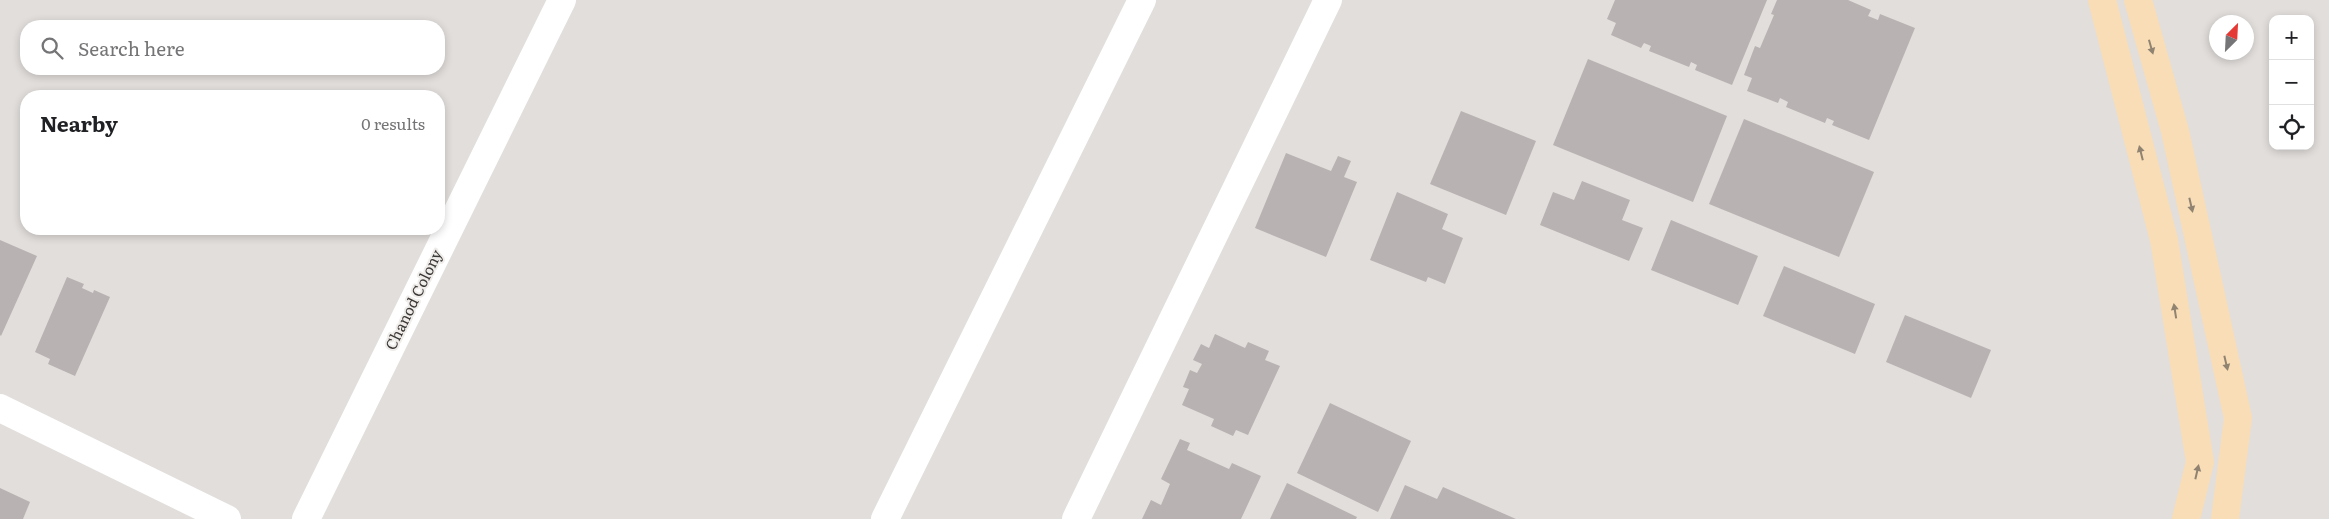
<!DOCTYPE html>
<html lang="en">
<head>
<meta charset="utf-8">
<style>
  :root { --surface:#fff; --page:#f2f2f2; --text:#202124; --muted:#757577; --line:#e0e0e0 }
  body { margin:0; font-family:Literata,serif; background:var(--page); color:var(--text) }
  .controls { position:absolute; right:15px; top:15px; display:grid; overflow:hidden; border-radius:10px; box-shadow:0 2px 8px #0003 }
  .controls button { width:45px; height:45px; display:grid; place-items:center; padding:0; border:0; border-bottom:1px solid var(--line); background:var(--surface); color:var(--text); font:25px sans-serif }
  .compass { position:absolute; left:2209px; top:15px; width:45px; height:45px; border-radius:50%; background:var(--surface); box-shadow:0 2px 8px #0003; rotate:24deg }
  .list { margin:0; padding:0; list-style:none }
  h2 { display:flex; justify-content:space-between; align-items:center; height:65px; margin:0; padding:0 20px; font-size:21px }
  h2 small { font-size:16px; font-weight:400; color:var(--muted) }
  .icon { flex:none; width:28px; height:28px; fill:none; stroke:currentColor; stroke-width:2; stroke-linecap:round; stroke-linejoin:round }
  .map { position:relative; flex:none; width:2329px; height:519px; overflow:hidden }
  .search { position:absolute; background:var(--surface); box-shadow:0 2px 8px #0003; left:20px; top:20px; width:425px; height:55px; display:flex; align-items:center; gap:12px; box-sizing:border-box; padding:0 18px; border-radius:20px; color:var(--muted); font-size:19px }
  .panel { position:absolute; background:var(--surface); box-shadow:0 2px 8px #0003; left:20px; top:90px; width:425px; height:145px; border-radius:20px }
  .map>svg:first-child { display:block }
  .building { fill:#b8b3b2 }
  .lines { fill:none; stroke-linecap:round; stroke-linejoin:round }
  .street { stroke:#fff; stroke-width:28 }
  .primary { stroke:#f8ddb6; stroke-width:28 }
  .oneway { fill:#908371 }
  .labels { text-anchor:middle; stroke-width:4; stroke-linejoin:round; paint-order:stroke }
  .street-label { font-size:15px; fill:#3a3938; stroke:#efece9 }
</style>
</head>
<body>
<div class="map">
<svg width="2329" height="519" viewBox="0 0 2329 519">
  <rect width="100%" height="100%" fill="#e2dedc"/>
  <!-- building -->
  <g class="building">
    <polygon points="1615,0 1767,0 1732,85 1695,70 1697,65 1691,62 1689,67 1649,51 1651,46 1644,43 1641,48 1611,35 1616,23 1607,19"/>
    <polygon points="1777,0 1848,0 1871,10 1868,16 1878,20 1880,14 1915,28 1869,140 1832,125 1834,121 1827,118 1825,123 1786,107 1788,102 1780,98 1778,103 1747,91 1752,78 1744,75 1755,46 1760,48 1774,15 1771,14"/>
    <polygon points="1588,59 1727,116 1693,202 1553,145"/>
    <polygon points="1461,111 1536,141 1506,215 1430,184"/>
    <polygon points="1744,119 1874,172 1839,257 1709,204"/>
    <polygon points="1286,153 1331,171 1338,156 1351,161 1344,177 1357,182 1326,257 1255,228"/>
    <polygon points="1582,181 1630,200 1622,220 1643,228 1629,261 1540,225 1553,192 1574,200"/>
    <polygon points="1397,192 1448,214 1442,229 1463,238 1445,284 1428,277 1426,282 1370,260"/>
    <polygon points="1671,220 1758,256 1738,305 1651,270"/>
    <polygon points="0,240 37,256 1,336 0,335"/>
    <polygon points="1784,266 1875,304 1855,354 1763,316"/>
    <polygon points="67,277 84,284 82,288 93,293 94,290 110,297 75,376 48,364 50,359 35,352"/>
    <polygon points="1905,315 1991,350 1971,398 1886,362"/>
    <polygon points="1215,334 1245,348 1248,342 1269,351 1265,360 1280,366 1248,435 1236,430 1233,436 1211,426 1214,419 1182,405 1189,389 1183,387 1190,370 1197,373 1202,364 1193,360 1201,344 1209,348"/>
    <polygon points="1330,403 1411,441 1378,512 1297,473"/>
    <polygon points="1180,439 1190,443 1187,450 1229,469 1232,463 1261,476 1241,519 1142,519 1151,500 1161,505 1170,484 1161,479"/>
    <polygon points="1287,483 1357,517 1356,519 1270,519"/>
    <polygon points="1405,485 1437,499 1443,487 1516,519 1390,519"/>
    <polygon points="0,488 30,502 23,519 0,519"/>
  </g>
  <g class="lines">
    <!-- street -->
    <g class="street">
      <polyline points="0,408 227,519"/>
      <polyline points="306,519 562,0"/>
      <polyline points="885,519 1142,0"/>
      <polyline points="1076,519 1328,0"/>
    </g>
    <!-- primary -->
    <g class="primary">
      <polyline points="2102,0 2164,240 2200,462 2186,519"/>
      <polyline points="2138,0 2175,131 2238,418 2225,519"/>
    </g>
  </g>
  <!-- one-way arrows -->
  <defs><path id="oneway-solid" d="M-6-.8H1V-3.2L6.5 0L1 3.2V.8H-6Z" transform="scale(1.25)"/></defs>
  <g class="oneway">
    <use href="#oneway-solid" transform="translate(2151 47) rotate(74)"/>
    <use href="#oneway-solid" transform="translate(2141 153) rotate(-104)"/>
    <use href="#oneway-solid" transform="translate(2191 205) rotate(77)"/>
    <use href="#oneway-solid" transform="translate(2175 311) rotate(-99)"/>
    <use href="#oneway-solid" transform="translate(2226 363) rotate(77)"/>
    <use href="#oneway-solid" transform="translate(2197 472) rotate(-77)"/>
  </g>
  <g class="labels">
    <!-- street labels -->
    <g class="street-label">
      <text transform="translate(414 300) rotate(-64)" y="5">Chanod Colony</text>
    </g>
  </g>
</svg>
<div class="controls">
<button>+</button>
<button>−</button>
<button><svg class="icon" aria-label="locate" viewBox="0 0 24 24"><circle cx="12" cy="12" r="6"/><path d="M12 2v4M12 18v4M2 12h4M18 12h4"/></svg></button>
</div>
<svg class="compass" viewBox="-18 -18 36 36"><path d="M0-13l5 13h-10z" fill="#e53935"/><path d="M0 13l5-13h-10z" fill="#757577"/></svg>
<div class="search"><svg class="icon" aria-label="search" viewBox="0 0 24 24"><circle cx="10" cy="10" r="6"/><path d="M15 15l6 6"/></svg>Search here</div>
<section class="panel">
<h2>Nearby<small>0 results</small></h2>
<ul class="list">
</ul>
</section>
</div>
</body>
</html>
